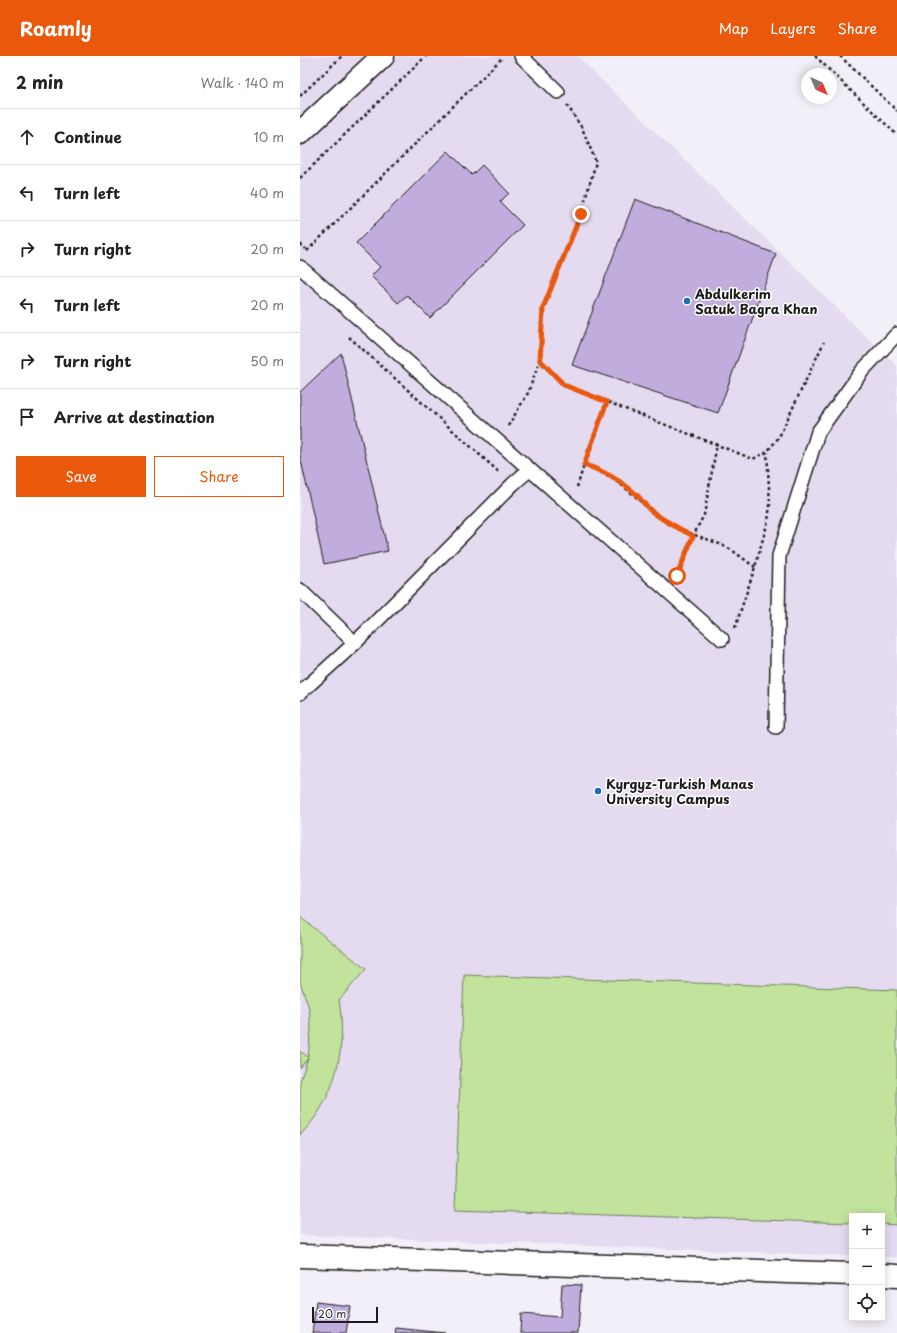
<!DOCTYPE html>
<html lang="en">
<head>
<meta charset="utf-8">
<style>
  :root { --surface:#fff; --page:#f6f6f6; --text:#222; --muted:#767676; --line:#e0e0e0; --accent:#ea580c }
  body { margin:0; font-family:"Playpen Sans",sans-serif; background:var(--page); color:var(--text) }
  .controls { position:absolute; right:12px; bottom:12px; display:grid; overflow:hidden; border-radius:0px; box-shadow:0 2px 10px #0003 }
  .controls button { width:36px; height:36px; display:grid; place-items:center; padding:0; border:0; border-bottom:1px solid var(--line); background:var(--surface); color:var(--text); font:20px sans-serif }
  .compass { position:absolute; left:501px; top:12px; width:36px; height:36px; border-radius:50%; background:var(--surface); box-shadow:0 2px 10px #0003; rotate:136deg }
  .scale { position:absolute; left:12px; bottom:10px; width:66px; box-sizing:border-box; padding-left:4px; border:2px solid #1c1c1c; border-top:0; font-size:11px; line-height:14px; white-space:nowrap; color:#1c1c1c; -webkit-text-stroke:3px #fff; paint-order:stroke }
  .stop { position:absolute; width:12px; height:12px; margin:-9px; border:3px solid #ea580c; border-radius:50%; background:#fff }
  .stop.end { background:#ea580c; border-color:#fff; box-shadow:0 1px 4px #0008 }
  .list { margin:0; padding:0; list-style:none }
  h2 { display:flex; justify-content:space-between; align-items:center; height:52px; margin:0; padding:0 16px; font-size:17px }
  h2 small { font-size:13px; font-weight:400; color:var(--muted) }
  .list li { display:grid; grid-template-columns:26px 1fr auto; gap:12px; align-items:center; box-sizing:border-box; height:56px; padding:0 16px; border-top:1px solid var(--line) }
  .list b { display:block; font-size:15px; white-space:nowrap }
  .list em { font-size:13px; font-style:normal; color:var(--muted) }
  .actions { display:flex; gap:8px; padding:12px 16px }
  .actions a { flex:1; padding:9px 0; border:1px solid var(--accent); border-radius:0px; text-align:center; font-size:14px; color:var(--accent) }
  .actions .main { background:var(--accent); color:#fff }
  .icon { flex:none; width:22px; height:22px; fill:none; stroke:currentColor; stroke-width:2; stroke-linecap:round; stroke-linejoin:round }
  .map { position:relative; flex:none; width:597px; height:1277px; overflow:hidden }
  header { display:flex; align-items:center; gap:24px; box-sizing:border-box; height:56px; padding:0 20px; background:var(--accent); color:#fff }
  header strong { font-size:19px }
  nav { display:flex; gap:22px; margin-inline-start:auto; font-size:14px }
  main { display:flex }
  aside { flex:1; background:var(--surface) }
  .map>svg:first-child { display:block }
  .built { fill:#e4dbf0 }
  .green { fill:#c2e39c; stroke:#6f805c }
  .building { fill:#c1addd; stroke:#1c1c1c }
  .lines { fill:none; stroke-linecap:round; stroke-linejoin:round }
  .lane-casing { stroke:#1c1c1c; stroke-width:16 }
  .street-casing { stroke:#1c1c1c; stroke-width:25 }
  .path { stroke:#1c1c1c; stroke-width:2.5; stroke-dasharray:3 3; stroke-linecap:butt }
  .lane { stroke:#fff; stroke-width:13 }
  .street { stroke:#fff; stroke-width:22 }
  .route { stroke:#ea580c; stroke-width:5 }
  .poi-dot { fill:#1f6fb2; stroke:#fff; stroke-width:1.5 }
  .labels { text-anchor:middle; stroke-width:3; stroke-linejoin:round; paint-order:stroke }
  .poi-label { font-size:13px; font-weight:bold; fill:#1c1c1c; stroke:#fff; text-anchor:start }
</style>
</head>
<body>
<header>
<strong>Roamly</strong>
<nav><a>Map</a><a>Layers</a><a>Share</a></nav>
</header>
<main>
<aside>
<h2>2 min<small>Walk · 140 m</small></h2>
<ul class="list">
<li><svg class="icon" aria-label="ahead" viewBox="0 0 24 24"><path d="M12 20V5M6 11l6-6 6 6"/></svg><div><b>Continue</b></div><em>10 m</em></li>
<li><svg class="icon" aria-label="left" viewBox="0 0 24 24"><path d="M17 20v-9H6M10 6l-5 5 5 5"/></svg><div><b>Turn left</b></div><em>40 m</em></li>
<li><svg class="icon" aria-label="right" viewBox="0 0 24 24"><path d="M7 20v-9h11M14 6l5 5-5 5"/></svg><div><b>Turn right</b></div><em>20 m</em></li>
<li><svg class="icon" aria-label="left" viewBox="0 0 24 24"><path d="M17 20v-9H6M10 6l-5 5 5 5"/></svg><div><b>Turn left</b></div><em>20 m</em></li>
<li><svg class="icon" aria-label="right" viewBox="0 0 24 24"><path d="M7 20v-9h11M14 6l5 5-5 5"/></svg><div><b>Turn right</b></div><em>50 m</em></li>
<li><svg class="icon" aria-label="arrive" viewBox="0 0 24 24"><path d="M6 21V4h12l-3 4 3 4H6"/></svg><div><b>Arrive at destination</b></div></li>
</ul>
<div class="actions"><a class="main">Save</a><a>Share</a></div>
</aside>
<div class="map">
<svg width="597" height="1277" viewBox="0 0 597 1277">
  <rect width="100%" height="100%" fill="#f3eff8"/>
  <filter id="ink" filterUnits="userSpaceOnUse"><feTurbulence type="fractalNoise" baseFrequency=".025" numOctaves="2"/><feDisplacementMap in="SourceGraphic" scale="8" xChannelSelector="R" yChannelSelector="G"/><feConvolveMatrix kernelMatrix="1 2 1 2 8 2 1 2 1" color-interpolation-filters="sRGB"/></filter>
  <g filter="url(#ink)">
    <!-- built -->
    <polygon class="built" points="0,0 277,0 597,310 597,1201 582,1201 582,1160 552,1160 552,1200 0,1179"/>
    <!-- green -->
    <g class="green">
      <path d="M0,861L66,913L39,944C47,991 36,1044 0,1079V1025L8,1002L0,1012V995L8,1001L11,972L9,952L0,926Z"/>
      <polygon points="164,919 597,934 597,1169 582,1168 582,1160 552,1160 552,1167 155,1154"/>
    </g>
    <!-- building -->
    <g class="building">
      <polygon points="148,95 172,119 182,109 209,137 200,146 223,169 130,262 107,239 98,247 71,220 80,211 56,187"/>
      <polygon points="335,143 476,198 418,357 272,309"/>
      <polygon points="41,297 88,495 24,508 0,400 0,336"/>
      <polygon points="262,1228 281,1229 278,1277 220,1277 221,1258 260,1261"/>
      <polygon points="16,1246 50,1250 46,1277 12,1277"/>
      <polygon points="96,1272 145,1277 95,1277"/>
    </g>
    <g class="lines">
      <defs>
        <g id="lane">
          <polyline points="221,0 258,36"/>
          <polyline points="0,211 422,583"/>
          <polyline points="0,534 55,587"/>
          <polyline points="0,637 55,587 213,428 229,414"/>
          <polyline points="476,671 479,500 518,376 562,315 597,278"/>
        </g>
        <g id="street">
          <polyline points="0,77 83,0"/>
          <polyline points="0,1200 552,1218"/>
          <polyline points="582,1219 597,1220"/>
        </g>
      </defs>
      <!-- lane casing -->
      <use href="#lane" class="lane-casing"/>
      <!-- street casing -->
      <use href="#street" class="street-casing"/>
      <!-- path -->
      <g class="path">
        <polyline points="515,0 597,79"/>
        <polyline points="540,0 597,55"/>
        <polyline points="0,40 42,0"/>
        <polyline points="267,49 282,72 296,106 281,158 243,252 240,304 264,329 453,403 467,396 479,381 524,286"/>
        <polyline points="0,122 126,0"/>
        <polyline points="0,188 6,193"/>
        <polyline points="7,195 203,1"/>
        <polyline points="49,281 200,417"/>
        <polyline points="208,370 228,337 240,304"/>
        <path d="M284,409C321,420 339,448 369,467C387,479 409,482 428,492C437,497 446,505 455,511"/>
        <polyline points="277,431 289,394 307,346"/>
        <polyline points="377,520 393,480 404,459 417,388"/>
        <polyline points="435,572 455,511 468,465 470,449 467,396"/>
      </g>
      <!-- lane -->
      <use href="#lane" class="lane"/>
      <!-- street -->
      <use href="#street" class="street"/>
    </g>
  </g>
  <g class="lines" filter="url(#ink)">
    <!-- route -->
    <path class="route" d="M281,158L243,252L240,304L264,329L307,346L284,409C303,414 324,427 338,440C342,445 346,450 350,454C363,465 379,472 393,480L377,520"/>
  </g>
  <!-- markers -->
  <g class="poi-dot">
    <circle cx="387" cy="245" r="4"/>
    <circle cx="298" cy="735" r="4"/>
  </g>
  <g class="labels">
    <!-- poi labels -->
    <g class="poi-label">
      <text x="395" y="243">Abdulkerim<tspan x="395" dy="15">Satuk Bagra Khan</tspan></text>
      <text x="306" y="733">Kyrgyz-Turkish Manas<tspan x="306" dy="15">University Campus</tspan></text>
    </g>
  </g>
</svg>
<div class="controls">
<button>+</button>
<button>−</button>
<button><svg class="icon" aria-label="locate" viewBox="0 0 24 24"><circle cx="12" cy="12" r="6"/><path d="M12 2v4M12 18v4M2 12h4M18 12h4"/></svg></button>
</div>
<svg class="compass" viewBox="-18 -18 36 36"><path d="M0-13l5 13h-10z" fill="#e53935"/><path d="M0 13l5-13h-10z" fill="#767676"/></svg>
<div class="scale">20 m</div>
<div class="stop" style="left:377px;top:520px"></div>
<div class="stop end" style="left:281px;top:158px"></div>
</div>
</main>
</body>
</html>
